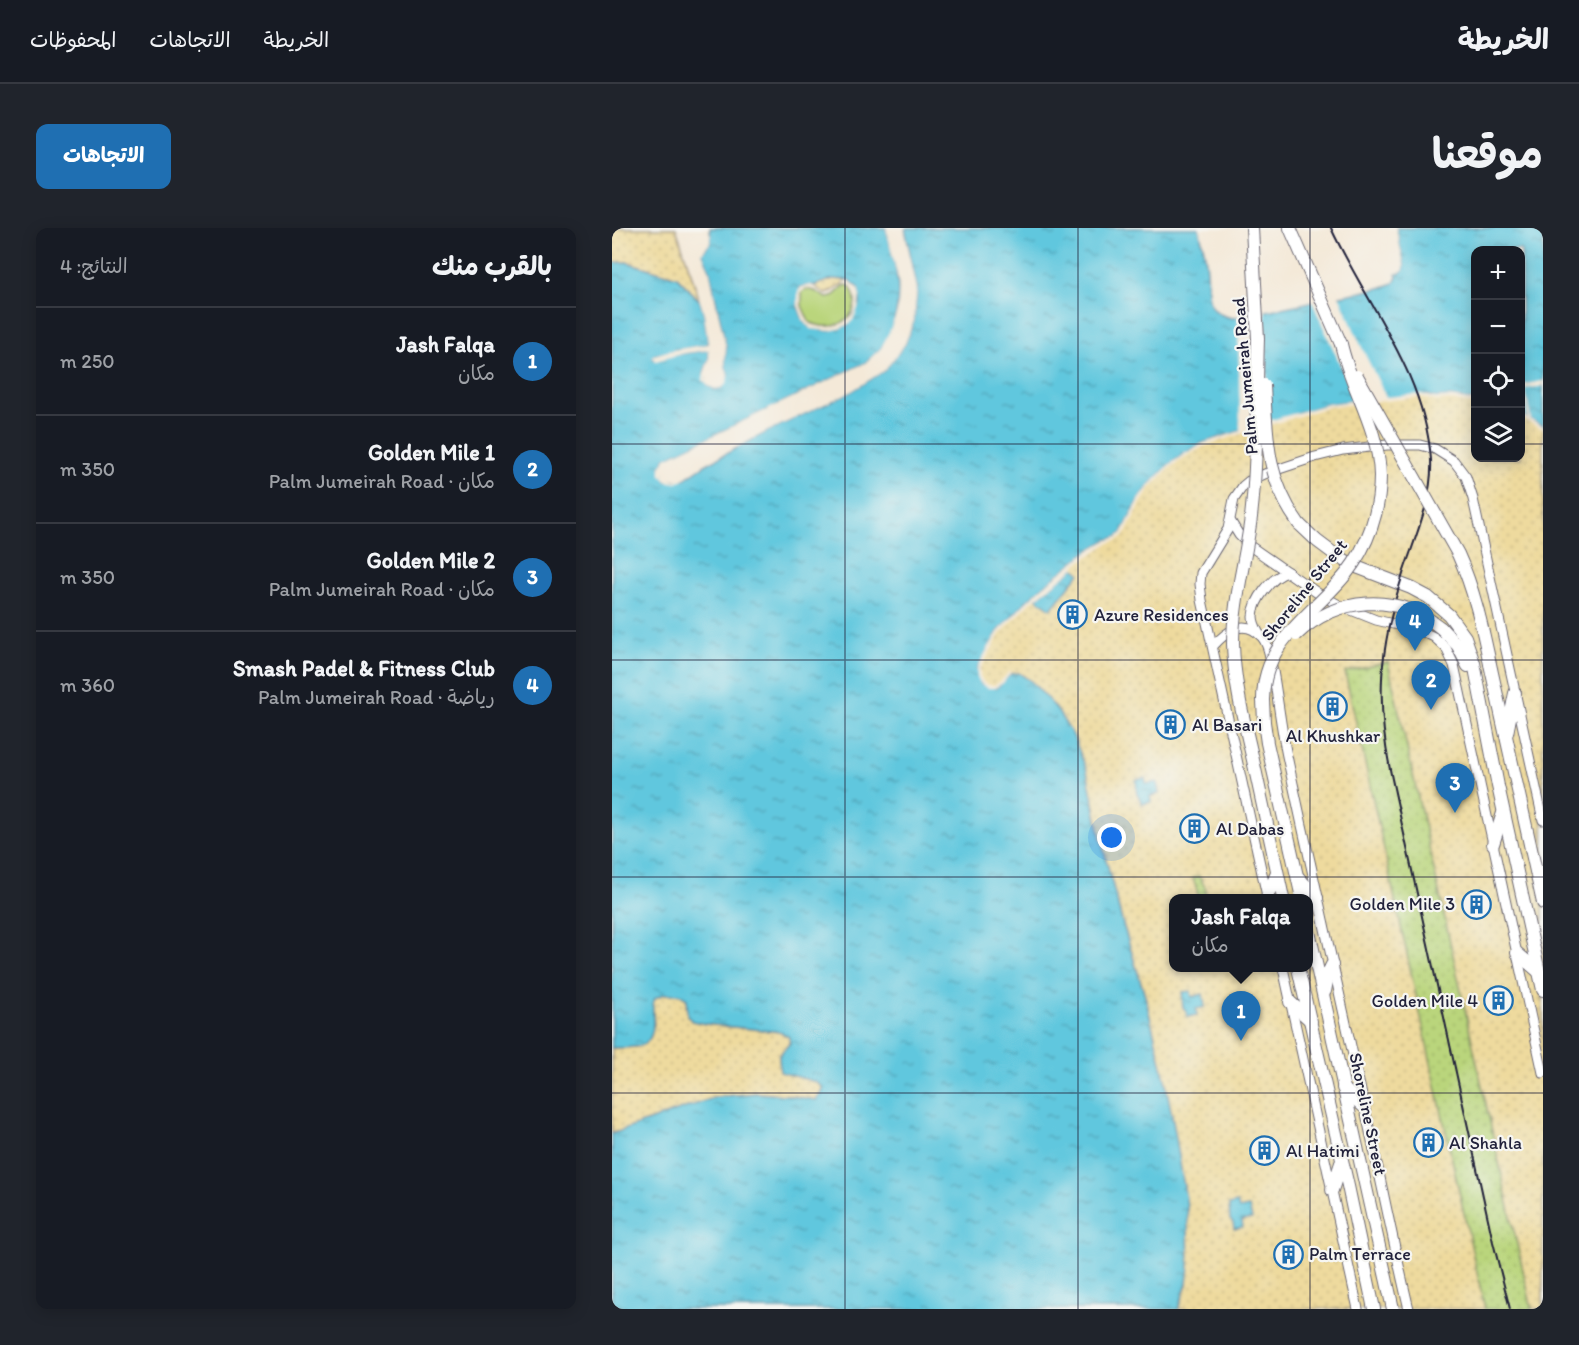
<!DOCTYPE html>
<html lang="ar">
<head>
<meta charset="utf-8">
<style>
  :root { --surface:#171b24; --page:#20242c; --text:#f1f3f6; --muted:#9ea1a6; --line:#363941; --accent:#1f6fb2 }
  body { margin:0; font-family:Itim,"Playpen Sans Arabic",sans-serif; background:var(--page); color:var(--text); direction:rtl }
  .controls { position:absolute; right:18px; top:18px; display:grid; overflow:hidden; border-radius:12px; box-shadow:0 3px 15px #0003 }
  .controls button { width:54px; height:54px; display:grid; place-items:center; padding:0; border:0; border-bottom:2px solid var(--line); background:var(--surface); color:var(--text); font:30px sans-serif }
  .you { position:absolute; left:500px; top:610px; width:21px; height:21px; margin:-15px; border:4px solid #fff; border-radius:50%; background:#1a73e8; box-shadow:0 0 0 9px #1a73e833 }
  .badge { display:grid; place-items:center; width:39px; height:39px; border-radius:50%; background:var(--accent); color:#fff; font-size:20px; font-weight:700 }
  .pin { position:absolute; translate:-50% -50px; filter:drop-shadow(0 2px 3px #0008) }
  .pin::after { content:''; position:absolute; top:32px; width:21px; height:18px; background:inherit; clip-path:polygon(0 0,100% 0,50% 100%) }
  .popup { position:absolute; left:557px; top:666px; width:144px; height:78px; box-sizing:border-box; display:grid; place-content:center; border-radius:12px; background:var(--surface); filter:drop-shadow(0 2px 4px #0005); font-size:20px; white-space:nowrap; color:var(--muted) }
  .popup b { font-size:22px; color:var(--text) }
  .popup::after { content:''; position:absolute; left:50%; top:100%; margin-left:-12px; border:12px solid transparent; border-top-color:var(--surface) }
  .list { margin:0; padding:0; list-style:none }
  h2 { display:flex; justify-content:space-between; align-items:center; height:78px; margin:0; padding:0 24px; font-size:26px }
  h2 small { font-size:20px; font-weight:400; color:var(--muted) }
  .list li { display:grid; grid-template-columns:39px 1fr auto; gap:18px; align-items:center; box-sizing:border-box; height:108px; padding:0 24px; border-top:2px solid var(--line) }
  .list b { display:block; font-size:22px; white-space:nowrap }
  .list p { margin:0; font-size:20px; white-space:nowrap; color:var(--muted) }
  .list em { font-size:20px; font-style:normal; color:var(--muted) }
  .icon { flex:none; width:33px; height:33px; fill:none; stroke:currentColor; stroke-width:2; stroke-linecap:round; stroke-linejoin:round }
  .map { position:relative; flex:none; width:931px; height:1081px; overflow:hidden; direction:ltr; border-radius:12px }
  header { display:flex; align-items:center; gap:36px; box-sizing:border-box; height:84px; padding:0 30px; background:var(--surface); border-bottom:2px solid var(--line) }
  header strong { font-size:28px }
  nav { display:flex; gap:33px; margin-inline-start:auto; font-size:21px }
  .intro { display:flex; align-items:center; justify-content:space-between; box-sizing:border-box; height:144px; padding:0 36px }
  h1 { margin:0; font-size:42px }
  .button { padding:15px 27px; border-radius:12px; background:var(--accent); color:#fff; font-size:21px; font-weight:700 }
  main { display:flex; gap:36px; padding:0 36px }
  aside { flex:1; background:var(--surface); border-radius:12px; box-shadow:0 3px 15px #0003 }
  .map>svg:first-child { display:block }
  .green { fill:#bad57b; stroke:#6e7c5b; stroke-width:1.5 }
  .sand { fill:url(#sand-dots); stroke:#887e6c; stroke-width:1.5; fill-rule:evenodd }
  .park { fill:url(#park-dots); stroke:#6e7c5b; stroke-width:1.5 }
  .water { fill:url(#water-ripples); stroke:#42748c; stroke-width:1.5; fill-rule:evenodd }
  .pier { fill:#f4e9d8 }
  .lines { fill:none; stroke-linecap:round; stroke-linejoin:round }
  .minor-casing { stroke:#6c6872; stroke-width:11 }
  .major-casing { stroke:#6c6872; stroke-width:14 }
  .minor { stroke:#fff; stroke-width:9 }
  .major { stroke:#fff; stroke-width:12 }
  .rail { stroke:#22223b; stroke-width:2 }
  .major-bridge-casing { stroke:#6c6872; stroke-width:14; stroke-linecap:butt }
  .major-bridge { stroke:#fff; stroke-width:12 }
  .grid { fill:none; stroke:#22223b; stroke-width:1.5; stroke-opacity:0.55 }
  .labels { text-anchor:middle; stroke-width:4.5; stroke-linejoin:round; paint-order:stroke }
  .street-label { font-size:18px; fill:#22223b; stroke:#f6f6f2 }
  .poi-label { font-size:18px; fill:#22223b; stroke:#f6f6f2; text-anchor:start }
</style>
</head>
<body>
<header>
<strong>الخريطة</strong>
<nav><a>الخريطة</a><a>الاتجاهات</a><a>المحفوظات</a></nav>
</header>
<div class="intro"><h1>موقعنا</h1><a class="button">الاتجاهات</a></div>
<main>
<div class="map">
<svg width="931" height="1081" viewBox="0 0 931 1081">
  <defs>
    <pattern id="sand-dots" width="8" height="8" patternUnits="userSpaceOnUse" patternTransform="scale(1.5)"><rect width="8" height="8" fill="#eeda9e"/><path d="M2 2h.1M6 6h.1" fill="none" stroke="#ccbb89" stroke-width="1.8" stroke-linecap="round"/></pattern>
    <pattern id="park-dots" width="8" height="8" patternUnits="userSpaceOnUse" patternTransform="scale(1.5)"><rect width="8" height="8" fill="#bad57b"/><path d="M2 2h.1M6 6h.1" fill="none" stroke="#a0b76b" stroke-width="1.8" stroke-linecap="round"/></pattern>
    <pattern id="water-ripples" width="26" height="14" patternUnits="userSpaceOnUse" patternTransform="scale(1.5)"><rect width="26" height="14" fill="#61c7de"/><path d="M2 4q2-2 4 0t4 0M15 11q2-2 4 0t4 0" fill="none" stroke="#50a1b5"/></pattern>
  </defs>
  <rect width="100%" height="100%" fill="#f6f6f2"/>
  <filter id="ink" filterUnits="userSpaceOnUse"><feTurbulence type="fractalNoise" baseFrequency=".0167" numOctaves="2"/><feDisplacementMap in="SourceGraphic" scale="12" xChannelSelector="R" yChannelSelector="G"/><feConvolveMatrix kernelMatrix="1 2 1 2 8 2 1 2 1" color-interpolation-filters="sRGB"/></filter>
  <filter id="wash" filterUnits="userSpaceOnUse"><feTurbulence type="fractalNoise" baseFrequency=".008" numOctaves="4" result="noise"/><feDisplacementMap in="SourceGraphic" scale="24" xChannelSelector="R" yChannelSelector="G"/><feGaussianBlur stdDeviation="1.35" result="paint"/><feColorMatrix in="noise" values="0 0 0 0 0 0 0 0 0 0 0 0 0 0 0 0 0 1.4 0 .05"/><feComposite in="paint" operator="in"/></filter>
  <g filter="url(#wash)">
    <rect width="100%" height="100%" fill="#f4e9d8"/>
    <!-- green -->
    <path class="green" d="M236,57C241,62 243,67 243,74C240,98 216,103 197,94L190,78V64L193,61L203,63L215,70L220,69L232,58Z"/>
    <!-- sand -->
    <g class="sand">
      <polygon points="0,0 64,0 88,73 65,49 15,34 0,35"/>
      <polygon points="220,51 237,52 217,65 214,66 202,58"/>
      <path d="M809,166L863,173L864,230H909V187L931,198V1081H566L575,1056V978L553,851L533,768L510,693L489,612L482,574L407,445L398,446L391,455L376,460L365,449L371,429L376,419L412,376L476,323L527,272L546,247L591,215L697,181ZM562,670H696V740H562Z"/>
      <polygon points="67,765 75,771 74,779 93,796 169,804 177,809 178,815 167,827 168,843 205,854 212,860 209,866 204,872 173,867 144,865 51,888 0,906 0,820 25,819 42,797 40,775 43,769 52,766"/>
    </g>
    <!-- park -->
    <g class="park">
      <polygon points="776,434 907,1025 920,1081 873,1081 733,444"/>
      <polygon points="587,648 594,661 593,668 587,670 581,650"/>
    </g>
    <!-- water -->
    <g class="water">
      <path d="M98,0H274C285,42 296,79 270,119C266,125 258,130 253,135L54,230L49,239L54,253L72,251L93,237L154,204L240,163L273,142L293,116L302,93L305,60L293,1L296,0H587C590,14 594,28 595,42C597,65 591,85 620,90L768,60L782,55L785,49L784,46L788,45L792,41V36L784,0H931V198L909,187V22H864L863,173L838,169L824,170L816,167L752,171L715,176L612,208L591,215L572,226L557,237L537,258L527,272L510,305L505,309L493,313L476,323L429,360L412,376L386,404L365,441L369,456L384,460L390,455L398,446L407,445L420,454L443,479L461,507L475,543L489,612L510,693L533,768L553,851L563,904L575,978L576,1001L577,1037L575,1056L566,1081H0V906L104,869L144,865L173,867L204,872L209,866L212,860L204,854L168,844L167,827L178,815L177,809L169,804L93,796L80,793L75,788V771L67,766H52L43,770C40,776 41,781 41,789C43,822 27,819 0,820V35L14,34L65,49L88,73L92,86L96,116L42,127L41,131L73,125L97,122V131L92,145L96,158L103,161L110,160L116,147L113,137L114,119L97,40L90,25L99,14ZM220,51L237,52L246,60L248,74L236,97L217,103L199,100L192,94L186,78L189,59L205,57Z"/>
      <polygon points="462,340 468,345 439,381 424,370"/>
      <path d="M533,550L534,556L545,554L547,566L538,568L539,574L530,576C529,571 527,570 525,566C524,565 525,556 524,552Z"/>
      <path d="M579,763L580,769L591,766L593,779L584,781L585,787L576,789C575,784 573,783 571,779C570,777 571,769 570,764Z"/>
      <polygon points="625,975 627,981 637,979 640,991 630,993 631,999 622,1001 621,995 618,992 617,977"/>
    </g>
    <!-- pier -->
    <g class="pier">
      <polygon points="274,0 277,0 290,55 288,82 281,103 272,122 254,137 56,232 52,240 52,246 56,251 64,252 92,234 152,201 238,160 271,140 290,115 299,93 302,60 290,2 290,0 292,0 305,60 302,93 293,116 273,142 240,163 154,204 93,236 65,255 54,253 49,247 49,239 54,230 253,135 269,120 278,102 286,81 287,55"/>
      <polygon points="781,0 784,0 792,36 792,42 784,46 785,43 789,40 789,36"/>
      <polygon points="95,6 99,7 99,14 90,25 97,40 105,79 114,119 113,137 116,147 115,155 110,160 103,161 96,158 91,152 92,145 97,131 97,122 73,125 43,133 40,129 42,127 56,123 96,116 92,86 86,67 90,72 95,86 99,116 97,118 85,120 97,119 100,122 100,131 94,151 98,155 103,158 109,157 112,154 113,147 110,137 111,119 94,41 87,25 96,13"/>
      <polygon points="237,52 246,60 248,68 246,80 241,92 236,97 227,101 217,103 199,101 192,94 186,78 186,64 189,59 199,57 205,60 194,60 189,65 189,78 195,92 201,98 217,100 234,94 239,90 242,85 245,74 243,61 239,57 231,54"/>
      <polygon points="726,65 750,120 774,169 809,166 824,170 838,169 863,173 863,176 838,172 824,173 809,169 716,179 613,211 593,218 574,228 559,239 539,259 530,273 512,308 506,312 495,316 463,337 465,338 422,372 421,371 388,406 368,441 368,448 371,454 377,457 383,457 389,453 398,443 398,446 391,455 383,460 376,460 369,456 365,449 365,441 371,429 386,404 412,376 429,360 476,323 493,313 505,309 510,305 527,272 537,258 557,237 572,226 591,215 628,203 626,86 653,80 656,193 715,176 744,172 699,71"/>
      <polygon points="931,153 931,158 913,161 919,192 931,198 931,201 909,190 909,187 916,190 909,157"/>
    </g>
  </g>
  <g filter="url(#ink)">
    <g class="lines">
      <defs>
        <g id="minor">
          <polyline points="619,294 627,307 638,318 707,366 729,378 764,392 807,402 822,409 834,420 842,437 931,845"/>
          <path d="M647,406C644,400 641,395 641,388C642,372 660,348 676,344"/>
          <path d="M601,418C615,403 632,389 650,409C658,418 658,432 661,443C666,471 669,500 675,528C703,658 732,788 761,917C773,972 784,1027 797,1081"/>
          <polyline points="655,668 590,372 588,356 589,345 616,301 622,271 631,258 637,253 655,245 703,229 731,222 775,217 808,217 823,221 842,233 854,249 861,271 931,592"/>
          <polyline points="671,740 746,1081"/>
        </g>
        <g id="major">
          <polyline points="640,0 646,111"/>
          <polyline points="678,0 729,116"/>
          <polyline points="687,296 705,313 725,328 747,340 799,360 816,369 837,387 853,409 862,435 886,558 931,762"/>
          <polyline points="829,400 846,418 856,438"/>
          <polyline points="878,436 931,675"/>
          <polyline points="651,472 652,494 655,515 690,670"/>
          <polyline points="895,505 903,465"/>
          <polyline points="643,541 671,670"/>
          <polyline points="881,616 891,585"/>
          <polyline points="686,649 705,670"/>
          <polyline points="655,669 665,645"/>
          <polyline points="696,699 781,1081"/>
          <polyline points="905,725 927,744"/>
          <polyline points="686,740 736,958 762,1081"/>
          <polyline points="713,763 717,743 720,737"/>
          <polyline points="678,774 699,793"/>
          <polyline points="731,860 751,878"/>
          <polyline points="720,962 729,935"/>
        </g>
      </defs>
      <!-- minor casing -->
      <use href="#minor" class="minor-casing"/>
      <!-- major casing -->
      <use href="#major" class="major-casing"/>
      <!-- minor -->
      <use href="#minor" class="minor"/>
      <!-- major -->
      <use href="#major" class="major"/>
      <!-- rail -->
      <path class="rail" d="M719,0C754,76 813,145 819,232C821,271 803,309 791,346C767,422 763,473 780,551L881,1014L898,1081"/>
      <defs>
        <g id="major-bridge">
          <path d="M745,148L846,326C862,361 870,398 878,436"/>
          <path d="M652,157C655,211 654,250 687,296"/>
          <path d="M684,407C726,368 784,364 829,400"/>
          <path d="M651,472C651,412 701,387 734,346C756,318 768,283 768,248C767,200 739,161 729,116"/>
          <path d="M643,541C634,500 622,458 621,416C621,373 634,331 639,289C646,230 644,170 646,111"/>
        </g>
      </defs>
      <!-- major-bridge casing -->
      <use href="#major-bridge" class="major-bridge-casing"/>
      <!-- major-bridge -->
      <use href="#major-bridge" class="major-bridge"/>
    </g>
  </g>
  <!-- grid -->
  <path class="grid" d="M233,0V1081M466,0V1081M698,0V1081M0,216H864M909,216H931M0,432H931M0,649H931M0,865H931"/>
  <!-- icons -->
  <defs>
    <symbol id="building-ring" viewBox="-11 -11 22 22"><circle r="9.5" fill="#f6f6f2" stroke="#1f6fb2" stroke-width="1.5"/><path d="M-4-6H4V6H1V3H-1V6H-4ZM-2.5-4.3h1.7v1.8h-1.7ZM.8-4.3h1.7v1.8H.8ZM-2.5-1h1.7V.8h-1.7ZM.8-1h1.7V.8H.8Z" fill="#1f6fb2"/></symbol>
  </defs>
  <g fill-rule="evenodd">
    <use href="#building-ring" x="444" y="370" width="33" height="33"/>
    <use href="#building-ring" x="704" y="462" width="33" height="33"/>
    <use href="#building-ring" x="542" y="480" width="33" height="33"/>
    <use href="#building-ring" x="566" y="584" width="33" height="33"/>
    <use href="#building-ring" x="848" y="660" width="33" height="33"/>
    <use href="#building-ring" x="870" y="756" width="33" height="33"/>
    <use href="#building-ring" x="800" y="898" width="33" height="33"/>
    <use href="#building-ring" x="636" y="906" width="33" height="33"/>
    <use href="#building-ring" x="660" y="1010" width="33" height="33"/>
  </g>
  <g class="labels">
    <!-- street labels -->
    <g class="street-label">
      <text transform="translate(633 148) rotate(-95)" y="6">Palm Jumeirah Road</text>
      <text transform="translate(692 362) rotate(-51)" y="6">Shoreline Street</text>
      <text transform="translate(756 886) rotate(78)" y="6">Shoreline Street</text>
    </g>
    <!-- poi labels -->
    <g class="poi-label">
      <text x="482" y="393">Azure Residences</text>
      <text x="580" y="503">Al Basari</text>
      <text x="721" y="514" text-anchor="middle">Al Khushkar</text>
      <text x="604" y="607">Al Dabas</text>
      <text x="843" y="682" text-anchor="end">Golden Mile 3</text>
      <text x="866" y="779" text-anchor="end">Golden Mile 4</text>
      <text x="837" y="921">Al Shahla</text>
      <text x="674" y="929">Al Hatimi</text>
      <text x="697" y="1032">Palm Terrace</text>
    </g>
  </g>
</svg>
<div class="controls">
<button>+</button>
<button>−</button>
<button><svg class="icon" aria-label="locate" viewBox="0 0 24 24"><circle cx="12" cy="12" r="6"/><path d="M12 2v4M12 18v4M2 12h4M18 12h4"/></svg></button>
<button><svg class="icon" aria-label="layers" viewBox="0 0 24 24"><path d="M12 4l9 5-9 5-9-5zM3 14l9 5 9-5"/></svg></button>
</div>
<div class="you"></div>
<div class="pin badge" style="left:629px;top:813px">1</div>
<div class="popup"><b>Jash Falqa</b>مكان</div>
<div class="pin badge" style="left:819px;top:482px">2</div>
<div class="pin badge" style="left:843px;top:585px">3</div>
<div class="pin badge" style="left:803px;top:423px">4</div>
</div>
<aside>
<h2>بالقرب منك<small>النتائج: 4</small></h2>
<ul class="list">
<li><span class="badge">1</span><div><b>Jash Falqa</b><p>مكان</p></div><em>250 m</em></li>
<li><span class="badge">2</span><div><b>Golden Mile 1</b><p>مكان · Palm Jumeirah Road</p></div><em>350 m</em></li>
<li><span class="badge">3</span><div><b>Golden Mile 2</b><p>مكان · Palm Jumeirah Road</p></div><em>350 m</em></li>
<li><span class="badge">4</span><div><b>Smash Padel &amp; Fitness Club</b><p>رياضة · Palm Jumeirah Road</p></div><em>360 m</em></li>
</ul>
</aside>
</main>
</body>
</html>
